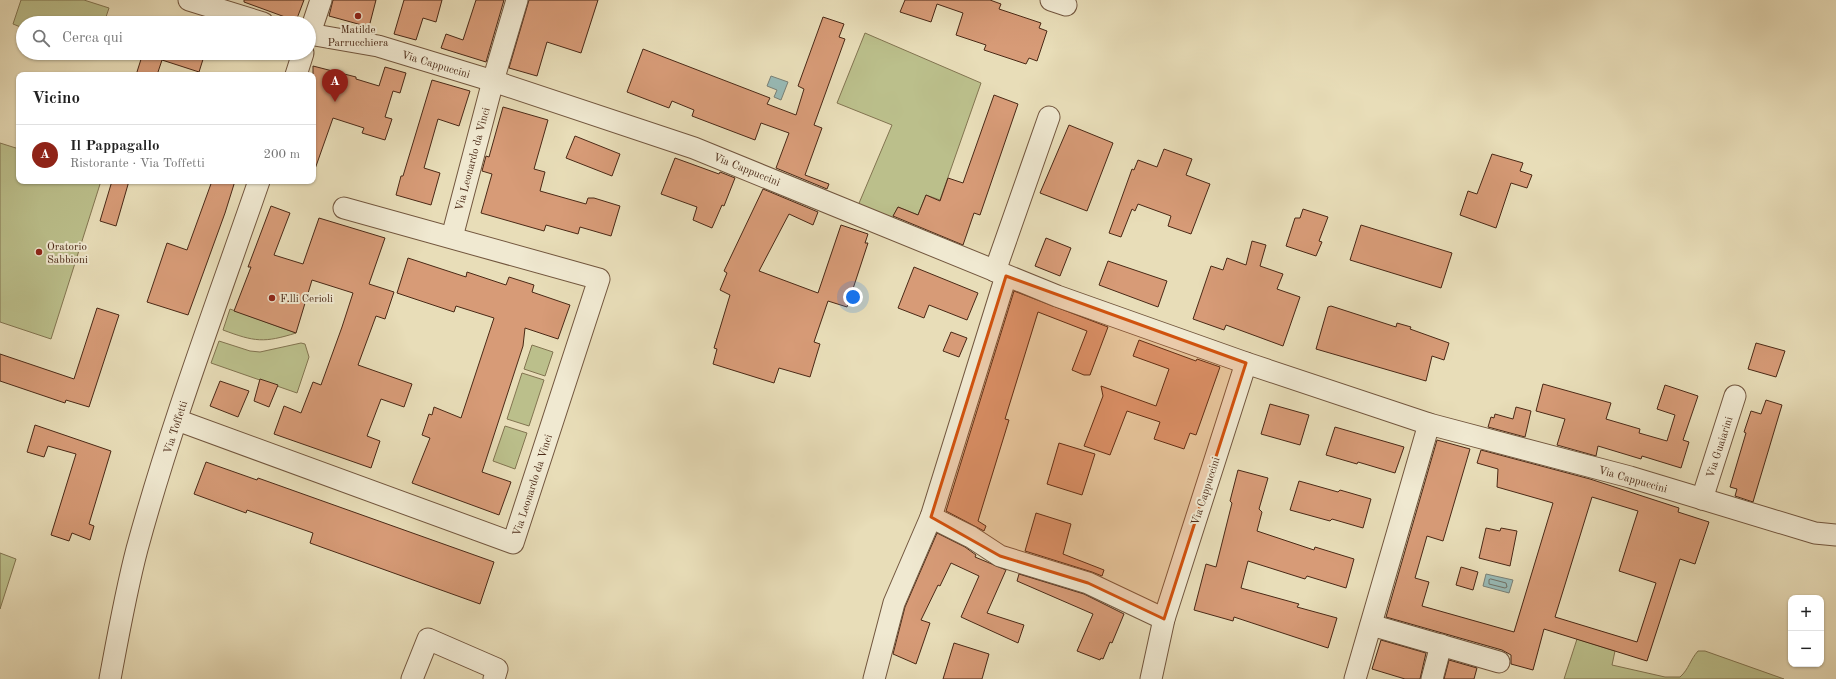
<!DOCTYPE html>
<html lang="it">
<head>
<meta charset="utf-8">
<style>
  :root { --surface:#fff; --page:#f2f2f2; --text:#222; --muted:#767676; --line:#e0e0e0; --accent:#8f2418 }
  body { margin:0; font-family:"Old Standard TT",serif; background:var(--page); color:var(--text) }
  .controls { position:absolute; right:12px; bottom:12px; display:grid; overflow:hidden; border-radius:8px; box-shadow:0 1px 3px #0004 }
  .controls button { width:36px; height:36px; display:grid; place-items:center; padding:0; border:0; border-bottom:1px solid var(--line); background:var(--surface); color:var(--text); font:20px sans-serif }
  .you { position:absolute; left:853px; top:297px; width:14px; height:14px; margin:-10px; border:3px solid #fff; border-radius:50%; background:#1a73e8; box-shadow:0 0 0 6px #1a73e833 }
  .badge { display:grid; place-items:center; width:26px; height:26px; border-radius:50%; background:var(--accent); color:#fff; font-size:13px; font-weight:700 }
  .pin { position:absolute; translate:-50% -33px; filter:drop-shadow(0 1px 2px #0008) }
  .pin::after { content:''; position:absolute; top:21px; width:14px; height:12px; background:inherit; clip-path:polygon(0 0,100% 0,50% 100%) }
  .list { margin:0; padding:0; list-style:none }
  h2 { display:flex; justify-content:space-between; align-items:center; height:52px; margin:0; padding:0 16px; font-size:17px }
  h2 small { font-size:13px; font-weight:400; color:var(--muted) }
  .list li { display:grid; grid-template-columns:26px 1fr auto; gap:12px; align-items:center; box-sizing:border-box; height:60px; padding:0 16px; border-top:1px solid var(--line) }
  .list b { display:block; font-size:15px; white-space:nowrap }
  .list p { margin:0; font-size:13px; white-space:nowrap; color:var(--muted) }
  .list em { font-size:13px; font-style:normal; color:var(--muted) }
  .icon { flex:none; width:22px; height:22px; fill:none; stroke:currentColor; stroke-width:2; stroke-linecap:round; stroke-linejoin:round }
  .map { position:relative; flex:none; width:1836px; height:679px; overflow:hidden }
  .search { position:absolute; background:var(--surface); box-shadow:0 1px 3px #0004; left:16px; top:16px; width:300px; height:44px; display:flex; align-items:center; gap:10px; box-sizing:border-box; padding:0 14px; border-radius:22px; color:var(--muted); font-size:15px }
  .panel { position:absolute; background:var(--surface); box-shadow:0 1px 3px #0004; left:16px; top:72px; width:300px; height:112px; border-radius:8px }
  .map>svg:first-child { display:block }
  .green { fill:#bbbf8b; stroke:#827450 }
  .water { fill:#98bab6; stroke:#798076 }
  .lines { fill:none; stroke-linecap:round; stroke-linejoin:round }
  .shore { stroke:#717266; stroke-width:1 }
  .building { fill:#d79b77; stroke:#4a2916; fill-rule:evenodd }
  .street-casing { stroke:#72563e; stroke-width:23 }
  .street { stroke:#f0e9d1; stroke-width:21 }
  .marked { fill:#d0520e; fill-opacity:0.2; stroke:#d0520e; stroke-width:3; stroke-linejoin:round }
  .poi-dot { fill:#8f2418; stroke:#f0e9d1; stroke-width:1.5 }
  .labels { text-anchor:middle; stroke-width:4; stroke-linejoin:round; paint-order:stroke }
  .poi-label { font-size:11px; fill:#4a2916; stroke:#f0e9d1; text-anchor:start }
  .street-label { font-size:11px; fill:#4a2916; stroke:#f0e9d1 }
</style>
</head>
<body>
<div class="map">
<svg width="1836" height="679" viewBox="0 0 1836 679">
  <rect width="100%" height="100%" fill="#e8ddb8"/>
  <filter id="stains"><feTurbulence type="fractalNoise" baseFrequency=".005" numOctaves="4"/><feColorMatrix values="0 0 0 0 .2 0 0 0 0 .09 0 0 0 0 .02 0 0 0 .5 -.17"/></filter>
  <radialGradient id="worn" r=".72"><stop offset=".6" stop-color="#630" stop-opacity="0"/><stop offset="1" stop-color="#630" stop-opacity=".3"/></radialGradient>
  <!-- green -->
  <g class="green">
    <polygon points="21,0 84,0 109,8 104,23 23,23 23,28 13,24"/>
    <polygon points="865,33 981,83 940,200 926,195 918,215 898,207 891,221 857,208 892,125 837,103"/>
    <polygon points="0,143 19,149 19,181 101,181 51,339 0,322"/>
    <path d="M230,309L296,333C264,343 255,342 223,330Z"/>
    <polygon points="219,341 250,351 260,352 301,343 305,344 309,357 297,393 211,363"/>
    <polygon points="532,345 553,352 545,376 524,369"/>
    <polygon points="522,373 544,380 529,426 507,419"/>
    <polygon points="505,426 527,433 515,469 493,461"/>
    <polygon points="0,553 16,559 0,609"/>
    <path d="M1577,639L1615,651L1612,665L1665,677H1680C1689,669 1690,660 1698,651H1705L1784,679H1564Z"/>
  </g>
  <!-- water -->
  <g class="water">
    <polygon points="771,76 788,82 781,100 774,97 777,90 767,86"/>
    <polygon points="1486,574 1513,580 1509,593 1483,586"/>
  </g>
  <g class="lines">
    <!-- shore -->
    <polygon class="shore" points="1491,579 1506,583 1507,587 1505,588 1489,584 1489,580"/>
  </g>
  <!-- building -->
  <g class="building">
    <polygon points="244,0 304,0 296,21 244,2"/>
    <polygon points="333,0 376,0 369,27 329,16"/>
    <polygon points="404,0 442,0 436,22 423,18 416,40 394,34"/>
    <polygon points="476,0 504,0 486,62 441,48 446,34 463,40"/>
    <polygon points="529,0 598,0 581,53 547,42 537,76 509,68"/>
    <polygon points="905,0 990,0 1001,4 999,9 1041,23 1039,28 1047,31 1037,61 1029,58 1026,64 984,50 986,45 956,35 963,13 937,4 931,22 900,12"/>
    <polygon points="823,17 844,24 839,37 845,39 814,125 822,128 805,175 829,184 827,189 776,168 789,133 761,123 755,140 692,116 694,110 672,101 669,108 627,92 643,49 770,98 767,104 796,115 804,89 798,86"/>
    <polygon points="143,53 205,53 199,72 162,60 157,75 136,75"/>
    <polygon points="313,66 356,77 356,79 379,86 385,67 406,73 400,93 393,91 385,117 392,119 385,140 362,133 364,128 333,118 315,169 313,169"/>
    <polygon points="432,80 470,91 459,126 438,119 424,168 440,173 431,205 396,195 401,176 403,176"/>
    <polygon points="994,95 1018,104 980,215 974,213 963,245 893,216 898,207 918,215 926,195 940,201 948,178 963,183"/>
    <polygon points="503,107 548,120 534,169 545,172 540,191 586,204 588,198 594,198 620,206 611,236 580,227 578,234 546,225 544,231 481,213 492,174 482,171 486,156 489,157"/>
    <polygon points="1069,125 1113,143 1087,211 1040,193"/>
    <polygon points="575,136 620,154 612,176 566,158"/>
    <polygon points="1164,149 1192,159 1186,175 1210,184 1191,234 1168,226 1171,216 1138,204 1135,211 1132,209 1121,237 1109,233 1132,169 1134,170 1138,160 1157,167"/>
    <polygon points="1492,154 1523,163 1520,171 1532,175 1527,188 1511,183 1496,228 1460,215 1468,191 1477,194"/>
    <polygon points="675,158 719,174 720,172 735,178 724,206 722,205 712,228 693,220 697,207 661,194"/>
    <polygon points="112,181 129,181 116,226 100,221"/>
    <polygon points="212,181 235,181 225,213 188,315 147,302 167,243 187,250"/>
    <polygon points="763,189 818,212 813,225 789,214 759,271 818,293 841,225 868,234 865,243 868,243 847,307 828,301 814,342 820,344 810,377 779,368 774,383 713,364 717,349 714,348 730,295 720,290 727,273 724,271"/>
    <polygon points="271,206 290,213 274,255 303,264 319,218 385,238 369,284 394,292 385,319 376,316 358,365 412,384 404,407 381,399 367,436 380,441 371,468 274,434 284,406 301,413 313,382 321,385 342,327 353,293 312,280 296,333 234,311 251,267 248,267"/>
    <polygon points="1303,209 1328,217 1319,241 1322,242 1316,256 1286,246 1295,218 1300,218"/>
    <polygon points="1361,225 1452,253 1441,288 1350,260"/>
    <polygon points="1046,238 1071,248 1060,276 1035,266"/>
    <polygon points="1252,241 1266,245 1260,266 1283,274 1277,289 1300,297 1283,346 1226,325 1224,330 1193,319 1211,266 1223,270 1227,258 1246,265"/>
    <polygon points="408,258 466,277 467,272 506,285 509,277 534,285 532,292 570,305 558,339 525,328 523,346 482,472 511,482 499,515 412,483 430,438 422,435 429,414 432,415 434,407 461,418 494,318 456,306 454,312 397,293"/>
    <polygon points="1108,261 1167,281 1158,307 1099,285"/>
    <polygon points="914,267 978,293 967,320 929,305 924,318 898,308"/>
    <polygon points="1014,291 1108,327 1090,375 1084,375 1072,370 1087,331 1038,312 1005,419 1009,420 978,521 986,526 984,531 946,511"/>
    <polygon points="1331,306 1396,327 1397,323 1411,327 1410,329 1449,343 1444,360 1432,356 1426,381 1316,349 1328,307"/>
    <polygon points="97,308 119,315 89,407 66,400 65,403 0,381 0,354 74,379"/>
    <polygon points="951,332 967,338 959,357 943,351"/>
    <polygon points="1139,340 1196,361 1197,359 1220,367 1196,435 1190,433 1184,449 1154,439 1160,422 1127,411 1110,455 1084,446 1103,396 1101,386 1156,406 1169,369 1133,356"/>
    <polygon points="1756,343 1785,351 1776,377 1748,369"/>
    <polygon points="260,379 278,385 269,407 254,401"/>
    <polygon points="220,381 249,391 238,417 210,406"/>
    <polygon points="1543,384 1611,403 1606,419 1640,429 1639,433 1667,441 1675,415 1657,409 1665,385 1698,396 1683,440 1689,442 1681,468 1642,456 1641,459 1598,446 1596,456 1557,445 1565,419 1536,411"/>
    <polygon points="1766,400 1782,405 1753,502 1735,496 1737,489 1730,487 1746,433 1744,432 1751,411 1761,414"/>
    <polygon points="1270,404 1309,415 1300,445 1261,434"/>
    <polygon points="1516,407 1531,411 1525,437 1488,427 1491,417 1494,418 1495,414 1513,419"/>
    <polygon points="35,425 111,451 89,524 94,526 90,540 72,533 69,541 51,535 76,454 48,446 44,457 27,452"/>
    <polygon points="1335,427 1404,447 1395,473 1358,462 1357,464 1326,455"/>
    <path d="M1437,440L1470,449L1443,541L1427,536L1415,578L1429,582L1422,606L1514,632L1553,503L1497,487L1498,469L1477,463L1481,450L1590,479L1679,508L1678,512L1709,522L1695,564L1680,559L1647,661L1544,629L1533,670L1511,664V655L1502,650L1386,617ZM1592,497L1638,511L1619,571L1656,583L1637,642L1555,617Z"/>
    <polygon points="1059,443 1095,454 1082,495 1047,484"/>
    <polygon points="206,462 257,480 258,478 494,562 480,604 310,543 313,533 247,510 246,513 194,494"/>
    <polygon points="1238,470 1268,478 1259,509 1262,512 1257,531 1314,550 1315,547 1354,559 1346,588 1307,576 1305,579 1248,561 1241,588 1299,604 1297,607 1337,618 1328,648 1234,617 1233,621 1194,610 1206,564 1216,567 1232,503 1230,501"/>
    <polygon points="1299,481 1338,492 1340,490 1371,499 1363,528 1332,519 1330,521 1290,510"/>
    <polygon points="1036,513 1071,524 1063,554 1104,570 1102,576 1092,572 1025,551"/>
    <polygon points="1486,528 1500,531 1501,528 1517,531 1510,566 1479,558"/>
    <polygon points="937,533 965,547 976,555 975,557 1006,570 987,613 1024,625 1018,643 961,617 979,576 951,563 940,586 938,585 921,620 930,623 916,664 893,654 905,607"/>
    <polygon points="1461,567 1478,572 1473,590 1456,585"/>
    <polygon points="1019,574 1084,594 1124,614 1112,643 1110,642 1103,659 1101,658 1100,660 1077,651 1093,614 1017,581"/>
    <polygon points="1381,640 1426,653 1420,679 1405,679 1372,669"/>
    <polygon points="954,643 989,654 982,679 943,679"/>
    <polygon points="1449,660 1477,668 1474,679 1444,679"/>
  </g>
  <g class="lines">
    <defs>
      <g id="street">
        <polyline points="189,0 263,23"/>
        <polyline points="1051,0 1066,5"/>
        <polyline points="309,34 378,46 493,81 694,148 1057,296 1246,363 1429,424 1630,477 1815,533 1836,535"/>
        <polyline points="309,36 321,0"/>
        <polyline points="296,75 303,53"/>
        <polyline points="452,237 493,81 517,0"/>
        <polyline points="995,271 1049,117"/>
        <polyline points="177,420 513,543 599,279 344,208"/>
        <polyline points="1702,499 1735,396"/>
        <polyline points="931,517 971,537 1000,556 1088,583 1164,619"/>
        <polyline points="1371,625 1499,662"/>
        <path d="M110,679C118,636 126,591 137,549C171,424 217,303 259,181"/>
        <polyline points="412,679 428,639 497,669 494,679"/>
        <polyline points="874,679 894,603 931,517 1006,276"/>
        <polyline points="1151,679 1164,619 1246,363"/>
        <polyline points="1355,679 1429,424"/>
        <polyline points="1432,679 1441,645"/>
      </g>
    </defs>
    <!-- street casing -->
    <use href="#street" class="street-casing"/>
    <!-- street -->
    <use href="#street" class="street"/>
  </g>
  <!-- marked area -->
  <path class="marked" d="M1006,276L1246,363L1164,619L1088,583L1000,556L931,517Z"/>
  <!-- markers -->
  <g class="poi-dot">
    <circle cx="358" cy="16" r="4"/>
    <circle cx="39" cy="252" r="4"/>
    <circle cx="272" cy="298" r="4"/>
  </g>
  <g class="labels">
    <!-- poi labels -->
    <g class="poi-label">
      <text x="358" y="33" text-anchor="middle">Matilde<tspan x="358" dy="13">Parrucchiera</tspan></text>
      <text x="47" y="250">Oratorio<tspan x="47" dy="13">Sabbioni</tspan></text>
      <text x="280" y="302">F.lli Cerioli</text>
    </g>
    <!-- street labels -->
    <g class="street-label">
      <text transform="translate(436 64) rotate(17)" y="4">Via Cappuccini</text>
      <text transform="translate(472 159) rotate(-75)" y="4">Via Leonardo da Vinci</text>
      <text transform="translate(747 169) rotate(22)" y="4">Via Cappuccini</text>
      <text transform="translate(175 427) rotate(-72)" y="4">Via Toffetti</text>
      <text transform="translate(1719 447) rotate(-72)" y="4">Via Guaiarini</text>
      <text transform="translate(1633 479) rotate(16)" y="4">Via Cappuccini</text>
      <text transform="translate(532 485) rotate(-72)" y="4">Via Leonardo da Vinci</text>
      <text transform="translate(1205 491) rotate(-72)" y="4">Via Cappuccini</text>
    </g>
  </g>
  <rect width="100%" height="100%" filter="url(#stains)"/>
  <rect width="100%" height="100%" fill="url(#worn)"/>
</svg>
<div class="controls">
<button>+</button>
<button>−</button>
</div>
<div class="you"></div>
<div class="pin badge" style="left:335px;top:102px">A</div>
<div class="search"><svg class="icon" aria-label="search" viewBox="0 0 24 24"><circle cx="10" cy="10" r="6"/><path d="M15 15l6 6"/></svg>Cerca qui</div>
<section class="panel">
<h2>Vicino<small></small></h2>
<ul class="list">
<li><span class="badge">A</span><div><b>Il Pappagallo</b><p>Ristorante · Via Toffetti</p></div><em>200 m</em></li>
</ul>
</section>
</div>
</body>
</html>
